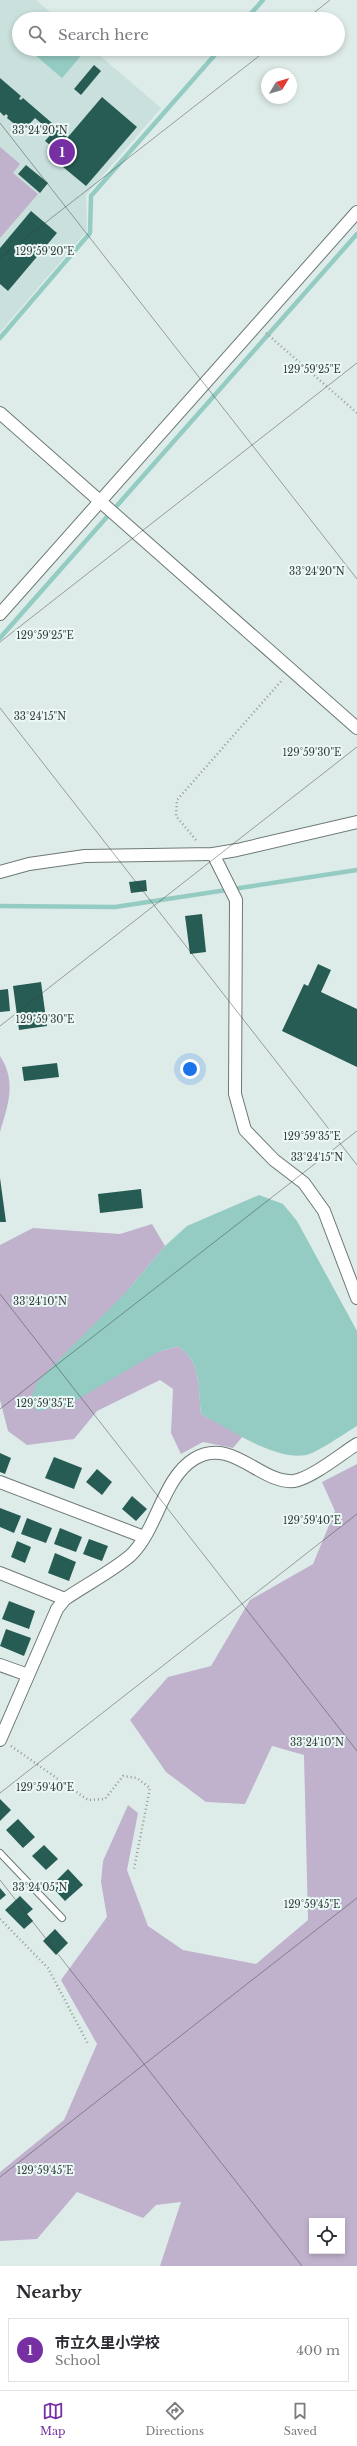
<!DOCTYPE html>
<html lang="en">
<head>
<meta charset="utf-8">
<style>
  :root { --surface:#fff; --page:#f7f7f7; --text:#2b2b33; --muted:#7c7c81; --line:#e1e1e2; --accent:#7630a4 }
  body { margin:0; font-family:"Libre Baskerville","Noto Sans JP",serif; background:var(--page); color:var(--text) }
  .controls { position:absolute; right:12px; bottom:12px; display:grid; overflow:hidden; border-radius:0px; box-shadow:0 2px 6px #0003 }
  .controls button { width:36px; height:36px; display:grid; place-items:center; padding:0; border:0; border-bottom:1px solid var(--line); background:var(--surface); color:var(--text); font:20px sans-serif }
  .compass { position:absolute; left:261px; top:68px; width:36px; height:36px; border-radius:50%; background:var(--surface); box-shadow:0 2px 6px #0003; rotate:52deg }
  .you { position:absolute; left:190px; top:1069px; width:14px; height:14px; margin:-10px; border:3px solid #fff; border-radius:50%; background:#1a73e8; box-shadow:0 0 0 6px #1a73e833 }
  .badge { display:grid; place-items:center; width:26px; height:26px; border-radius:50%; background:var(--accent); color:#fff; font-size:13px; font-weight:700 }
  .pin { position:absolute; translate:-50% -50%; border:2px solid #fff; box-shadow:0 1px 4px #0006 }
  .list { margin:0; padding:0; list-style:none }
  h2 { display:flex; justify-content:space-between; align-items:center; height:52px; margin:0; padding:0 16px; font-size:17px }
  h2 small { font-size:13px; font-weight:400; color:var(--muted) }
  .list li { display:grid; grid-template-columns:26px 1fr auto; gap:12px; align-items:center; box-sizing:border-box; height:64px; margin:0 8px 8px; padding:0 8px; border:1px solid var(--line); border-radius:0px }
  .list b { display:block; font-size:15px; white-space:nowrap }
  .list p { margin:0; font-size:13px; white-space:nowrap; color:var(--muted) }
  .list em { font-size:13px; font-style:normal; color:var(--muted) }
  .icon { flex:none; width:22px; height:22px; fill:none; stroke:currentColor; stroke-width:2; stroke-linecap:round; stroke-linejoin:round }
  .map { position:relative; flex:none; width:357px; height:2266px; overflow:hidden }
  .search { position:absolute; background:var(--surface); box-shadow:0 2px 6px #0003; left:12px; right:12px; top:12px; height:44px; display:flex; align-items:center; gap:10px; box-sizing:border-box; padding:0 14px; border-radius:22px; color:var(--muted); font-size:15px }
  .sheet { height:124px; background:var(--surface) }
  nav { display:flex; justify-content:space-around; align-items:center; box-sizing:border-box; height:56px; border-top:1px solid var(--line); background:var(--surface); font-size:11px; color:var(--muted) }
  nav a { display:grid; justify-items:center; gap:2px }
  nav .on { color:var(--accent) }
  .map>svg:first-child { display:block }
  .built { fill:#c9e0dc }
  .green { fill:#c0b2cd; fill-rule:evenodd }
  .water { fill:#94cbc2 }
  .lines { fill:none; stroke-linecap:round; stroke-linejoin:round }
  .stream { stroke:#94cbc2; stroke-width:4.5 }
  .building { fill:#275c55 }
  .service-casing { stroke:#6d7977; stroke-width:8 }
  .minor-casing { stroke:#6d7977; stroke-width:14 }
  .path { stroke:#939d9b; stroke-width:2.5; stroke-dasharray:1 3; stroke-linecap:butt }
  .service { stroke:#fff; stroke-width:6 }
  .minor { stroke:#fff; stroke-width:12 }
  .ticks { fill:none; stroke:#383d3c; stroke-width:1; stroke-opacity:0.45 }
  .ticks-label { font-size:10px; text-anchor:middle; fill:#383d3c; stroke:#ebf9f6; stroke-width:4; stroke-linejoin:round; paint-order:stroke }
</style>
</head>
<body>
<div class="map">
<svg width="357" height="2266" viewBox="0 0 357 2266">
  <rect width="100%" height="100%" fill="#deece9"/>
  <!-- built -->
  <polygon class="built" points="0,0 36,0 58,19 19,19 19,49 92,49 161,108 86,195 87,231 0,332"/>
  <!-- green -->
  <g class="green">
    <polygon points="0,147 20,164 13,173 38,194 0,238"/>
    <path d="M0,1056C17,1082 8,1105 0,1132Z"/>
    <path d="M152,1224L165,1246L128,1290L158,1352L178,1346C202,1362 198,1388 201,1414L243,1436L233,1448L203,1442L181,1454L171,1433L173,1389L160,1380L97,1411L74,1439L27,1445L8,1431L0,1400V1245L33,1228L120,1234Z"/>
    <path d="M357,1464V2266H160L181,2202L156,2205L143,2218L77,2192L37,2239L0,2241V2172L64,2120L97,2044L61,1980L107,1917L101,1882L103,1861L128,1805L138,1813L127,1870L148,1926L183,1950L256,1964L308,1920L304,1755L272,1746L245,1804L206,1802L166,1772L130,1720L168,1677L211,1666L250,1600L313,1564L335,1511L322,1482ZM312,2221H342V2251H312Z"/>
  </g>
  <!-- water -->
  <g class="water">
    <polygon points="28,49 72,49 80,57 62,78"/>
    <path d="M259,1195L283,1204L297,1221L357,1331V1426C345,1433 317,1453 306,1455C275,1461 228,1428 201,1414C198,1388 202,1362 178,1346L158,1352L68,1405L37,1411L30,1401L37,1382L128,1290L165,1246L187,1226Z"/>
  </g>
  <g class="lines">
    <!-- stream -->
    <g class="stream">
      <polyline points="246,19 263,0"/>
      <polyline points="0,338 90,233 91,196 220,49"/>
      <polyline points="0,638 357,234"/>
      <polyline points="0,906 115,907 357,870"/>
    </g>
  </g>
  <!-- building -->
  <g class="building">
    <polygon points="94,65 101,71 81,95 74,89"/>
    <polygon points="0,78 21,96 19,99 21,100 23,98 67,136 55,149 45,141 52,133 35,118 23,131 7,118 8,116 6,114 4,116 0,112"/>
    <polygon points="102,97 137,127 86,186 51,157"/>
    <polygon points="26,165 48,183 40,193 18,174"/>
    <polygon points="31,211 57,233 8,291 0,284 0,248"/>
    <polygon points="146,880 147,891 131,893 129,882"/>
    <polygon points="202,914 206,952 190,954 185,916"/>
    <polygon points="318,964 331,970 321,992 357,1009 357,1067 282,1031 304,984 308,986"/>
    <polygon points="41,982 47,1026 19,1030 13,986"/>
    <polygon points="8,989 10,1011 0,1012 0,990"/>
    <polygon points="57,1063 59,1077 24,1081 22,1067"/>
    <polygon points="0,1178 6,1222 0,1222"/>
    <polygon points="141,1189 143,1208 100,1213 98,1194"/>
    <polygon points="0,1453 11,1458 5,1474 0,1472"/>
    <polygon points="54,1457 82,1468 74,1489 45,1478"/>
    <polygon points="97,1469 112,1482 102,1495 86,1482"/>
    <polygon points="132,1496 147,1509 136,1521 122,1509"/>
    <polygon points="0,1508 21,1516 14,1533 0,1527"/>
    <polygon points="27,1518 52,1528 46,1543 21,1534"/>
    <polygon points="60,1528 82,1537 76,1552 54,1544"/>
    <polygon points="89,1539 108,1546 102,1561 83,1554"/>
    <polygon points="17,1541 31,1547 25,1563 11,1557"/>
    <polygon points="55,1553 76,1562 69,1581 48,1573"/>
    <polygon points="9,1601 35,1611 29,1629 2,1619"/>
    <polygon points="6,1629 31,1638 24,1656 0,1646"/>
    <polygon points="0,1799 11,1810 0,1821"/>
    <polygon points="18,1819 35,1837 23,1848 6,1830"/>
    <polygon points="44,1845 58,1859 46,1870 32,1856"/>
    <polygon points="68,1869 83,1885 65,1901 51,1886"/>
    <polygon points="0,1888 6,1895 0,1900"/>
    <polygon points="20,1896 33,1909 27,1914 33,1921 24,1929 5,1910"/>
    <polygon points="55,1929 68,1943 56,1955 43,1941"/>
  </g>
  <g class="lines">
    <defs>
      <polyline id="service" points="0,1853 62,1918"/>
      <g id="minor">
        <polyline points="0,413 357,728"/>
        <polyline points="0,614 357,212"/>
        <polyline points="213,854 236,900 235,1094 245,1130 274,1160 304,1183 324,1211 357,1298"/>
        <polyline points="0,872 29,864 85,856 213,854 237,850 357,822"/>
        <polyline points="0,1482 144,1537"/>
        <polyline points="0,1573 65,1599"/>
        <polyline points="0,1665 28,1675"/>
        <path d="M0,1740L57,1609L65,1599C84,1586 114,1570 131,1555C157,1530 163,1478 194,1459C232,1436 260,1484 294,1481C312,1478 341,1454 357,1444"/>
      </g>
    </defs>
    <!-- service casing -->
    <use href="#service" class="service-casing"/>
    <!-- minor casing -->
    <use href="#minor" class="minor-casing"/>
    <!-- path -->
    <g class="path">
      <polyline points="266,333 357,413"/>
      <polyline points="196,840 176,816 177,800 283,679"/>
      <polyline points="11,1746 88,1800 105,1799 123,1776 137,1778 150,1788 134,1869"/>
      <polyline points="0,1919 48,1968 88,2044"/>
    </g>
    <!-- service -->
    <use href="#service" class="service"/>
    <!-- minor -->
    <use href="#minor" class="minor"/>
  </g>
  <!-- ticks -->
  <path class="ticks" d="M306,19L330,0M0,123L357,579M0,258L268,49M0,642L357,363M0,708L357,1165M0,1026L357,747M0,1294L357,1751M0,1409L357,1131M0,1793L357,1514M0,1880L302,2266M0,2177L357,1898"/>
  <g class="ticks-label">
    <text x="40" y="134">33°24'20"N</text>
    <text x="45" y="255">129°59'20"E</text>
    <text x="312" y="373">129°59'25"E</text>
    <text x="317" y="575">33°24'20"N</text>
    <text x="45" y="639">129°59'25"E</text>
    <text x="40" y="720">33°24'15"N</text>
    <text x="312" y="756">129°59'30"E</text>
    <text x="45" y="1023">129°59'30"E</text>
    <text x="312" y="1140">129°59'35"E</text>
    <text x="317" y="1161">33°24'15"N</text>
    <text x="40" y="1305">33°24'10"N</text>
    <text x="45" y="1407">129°59'35"E</text>
    <text x="312" y="1524">129°59'40"E</text>
    <text x="317" y="1746">33°24'10"N</text>
    <text x="45" y="1791">129°59'40"E</text>
    <text x="40" y="1891">33°24'05"N</text>
    <text x="312" y="1908">129°59'45"E</text>
    <text x="45" y="2174">129°59'45"E</text>
  </g>
</svg>
<div class="controls">
<button><svg class="icon" aria-label="locate" viewBox="0 0 24 24"><circle cx="12" cy="12" r="6"/><path d="M12 2v4M12 18v4M2 12h4M18 12h4"/></svg></button>
</div>
<svg class="compass" viewBox="-18 -18 36 36"><path d="M0-13l5 13h-10z" fill="#e53935"/><path d="M0 13l5-13h-10z" fill="#7c7c81"/></svg>
<div class="you"></div>
<div class="pin badge" style="left:62px;top:152px">1</div>
<div class="search"><svg class="icon" aria-label="search" viewBox="0 0 24 24"><circle cx="10" cy="10" r="6"/><path d="M15 15l6 6"/></svg>Search here</div>
</div>
<section class="sheet">
<h2>Nearby<small></small></h2>
<ul class="list">
<li><span class="badge">1</span><div><b>市立久里小学校</b><p>School</p></div><em>400 m</em></li>
</ul>
</section>
<nav>
<a class="on"><svg class="icon" aria-label="map" viewBox="0 0 24 24"><path d="M3 6l6-2 6 2 6-2v14l-6 2-6-2-6 2zM9 4v14M15 6v14"/></svg>Map</a>
<a><svg class="icon" aria-label="directions" viewBox="0 0 24 24"><path d="M12 3l9 9-9 9-9-9zM9 14v-3h6M13 9l2 2-2 2"/></svg>Directions</a>
<a><svg class="icon" aria-label="saved" viewBox="0 0 24 24"><path d="M7 4h10v16l-5-4-5 4z"/></svg>Saved</a>
</nav>
</body>
</html>
